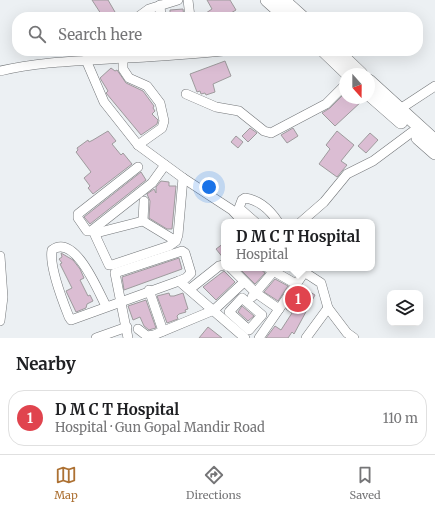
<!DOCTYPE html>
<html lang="en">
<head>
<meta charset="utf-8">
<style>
  :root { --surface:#fff; --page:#f2f2f2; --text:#202124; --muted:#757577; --line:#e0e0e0; --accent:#ad7133 }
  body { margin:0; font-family:Merriweather,serif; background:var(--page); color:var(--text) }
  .controls { position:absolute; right:12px; bottom:12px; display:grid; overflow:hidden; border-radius:8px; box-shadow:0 4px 16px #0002 }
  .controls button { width:36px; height:36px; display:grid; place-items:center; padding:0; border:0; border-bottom:1px solid var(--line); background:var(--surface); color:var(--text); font:20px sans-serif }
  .compass { position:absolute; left:339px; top:68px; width:36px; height:36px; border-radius:50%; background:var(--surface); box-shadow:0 4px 16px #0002; rotate:159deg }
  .you { position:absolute; left:209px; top:187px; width:14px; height:14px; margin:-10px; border:3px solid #fff; border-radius:50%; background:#1a73e8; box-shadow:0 0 0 6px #1a73e833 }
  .badge { display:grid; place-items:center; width:26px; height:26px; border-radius:50%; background:var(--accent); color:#fff; font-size:13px; font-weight:700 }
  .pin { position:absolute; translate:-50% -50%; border:2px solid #fff; box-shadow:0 1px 4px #0006 }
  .popup { position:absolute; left:221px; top:219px; width:154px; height:52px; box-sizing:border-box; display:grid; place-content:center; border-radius:8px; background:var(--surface); filter:drop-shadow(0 1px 3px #0005); font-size:13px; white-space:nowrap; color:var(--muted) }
  .popup b { font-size:15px; color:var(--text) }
  .popup::after { content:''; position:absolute; left:50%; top:100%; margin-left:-8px; border:8px solid transparent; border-top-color:var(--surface) }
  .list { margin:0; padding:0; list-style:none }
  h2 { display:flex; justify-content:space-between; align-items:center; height:52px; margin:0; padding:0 16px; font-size:17px }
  h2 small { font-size:13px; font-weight:400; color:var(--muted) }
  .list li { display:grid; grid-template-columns:26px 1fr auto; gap:12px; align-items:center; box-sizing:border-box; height:56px; margin:0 8px 8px; padding:0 8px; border:1px solid var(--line); border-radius:16px }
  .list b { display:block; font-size:15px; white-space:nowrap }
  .list p { margin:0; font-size:13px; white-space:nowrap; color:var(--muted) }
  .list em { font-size:13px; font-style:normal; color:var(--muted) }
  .icon { flex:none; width:22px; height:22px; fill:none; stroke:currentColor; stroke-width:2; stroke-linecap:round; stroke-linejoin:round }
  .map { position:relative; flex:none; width:435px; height:338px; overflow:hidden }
  .search { position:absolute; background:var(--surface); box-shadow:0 4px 16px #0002; left:12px; right:12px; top:12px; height:44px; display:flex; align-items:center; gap:10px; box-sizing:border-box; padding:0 14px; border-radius:16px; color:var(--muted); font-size:15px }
  .sheet { height:116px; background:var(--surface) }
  nav { display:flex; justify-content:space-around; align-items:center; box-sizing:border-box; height:56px; border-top:1px solid var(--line); background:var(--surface); font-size:11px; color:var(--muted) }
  nav a { display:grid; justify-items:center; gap:2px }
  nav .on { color:var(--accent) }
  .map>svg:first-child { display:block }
  .building { fill:#dbbdd3; stroke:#9e9b9d }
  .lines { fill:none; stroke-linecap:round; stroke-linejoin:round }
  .street-casing { stroke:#737679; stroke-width:10 }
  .secondary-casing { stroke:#737679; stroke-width:14 }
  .street { stroke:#fff; stroke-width:9 }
  .secondary { stroke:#fff; stroke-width:13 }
</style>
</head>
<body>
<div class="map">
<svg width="435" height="338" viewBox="0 0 435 338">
  <rect width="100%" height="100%" fill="#ecf0f3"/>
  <!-- building -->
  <g class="building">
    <polygon points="92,0 108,0 115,12 108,17 103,17"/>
    <polygon points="207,0 230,0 236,10 224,17 200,17 212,9"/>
    <polygon points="183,9 184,17 170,17 170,10"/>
    <polygon points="225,61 231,76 213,84 215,92 206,95 205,93 201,94 200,91 197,92 190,74"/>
    <polygon points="111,68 115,71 117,70 126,83 143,91 154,106 153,108 155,111 152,114 158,120 157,124 141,135 106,93 108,91 100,78"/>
    <polygon points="345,93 345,98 359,98 362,101 335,126 322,113 330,108"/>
    <polygon points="250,128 257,133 248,142 242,136"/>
    <polygon points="293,128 298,136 287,143 281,135"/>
    <polygon points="108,131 116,141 112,144 121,155 123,153 132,164 93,194 88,188 90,186 84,178 91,172 76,152 78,150 77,148 88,140 89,142 93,140"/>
    <polygon points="337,131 354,145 341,161 347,165 337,177 319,164 330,149 326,145"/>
    <polygon points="370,133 378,140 366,153 358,146"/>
    <polygon points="236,136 243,142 238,148 231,142"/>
    <polygon points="141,172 146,180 90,224 84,217"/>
    <polygon points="161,181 169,182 169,186 176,186 172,229 167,229 149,218 150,201 147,194 154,189 156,193 156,187"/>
    <polygon points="224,243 224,259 216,249"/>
    <polygon points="61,253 73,260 80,269 84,278 80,280 88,296 90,295 93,301 87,304 86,308 76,312 66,291 72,288 60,264 62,263 59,259 62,257"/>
    <polygon points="179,258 182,269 124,290 122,277"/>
    <polygon points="239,268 259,268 265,273 255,284"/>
    <polygon points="224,271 235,282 216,300 203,287"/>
    <polygon points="275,279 288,286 278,301 264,292"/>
    <polygon points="302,287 315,295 294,334 292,332 288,338 266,338 275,326 281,330 292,313 286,309"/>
    <polygon points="169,293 170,296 174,296 183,293 188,309 185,310 186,312 179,314 177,316 178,319 167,323 157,296"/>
    <polygon points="146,300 156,328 152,329 149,330 144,326 140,317 133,320 128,306"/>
    <polygon points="242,306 254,316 248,321 238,312"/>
    <polygon points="208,327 222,338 199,338"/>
  </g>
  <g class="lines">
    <defs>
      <g id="street">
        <polyline points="188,0 190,17"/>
        <polyline points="160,5 161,17"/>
        <polyline points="138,17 149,9 178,0"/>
        <polyline points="123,58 123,69 129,78 147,86 160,103 164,121 162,128 138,145"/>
        <polyline points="86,60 104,102 138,145 183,178 232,210 243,222"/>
        <path d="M0,71C42,61 82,61 125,58C157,57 190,54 223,51"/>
        <polyline points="186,94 216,107 239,111 264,131 271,133 326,104 345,85"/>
        <polyline points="400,109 435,86"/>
        <polyline points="138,167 78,214 78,218 87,231 91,231 152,183 165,165"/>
        <polyline points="143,221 144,201"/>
        <path d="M255,222L239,208L242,200L245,198C260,200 270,210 278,222"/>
        <polyline points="301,222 324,202 347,174 373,161 412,132"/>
        <polyline points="176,241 143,221 100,232 95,235 109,265 112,265 169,246 176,241 178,235 183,178"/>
        <polyline points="0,256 3,297 0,321"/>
        <polyline points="231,268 256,293 279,309"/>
        <polyline points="268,268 296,284"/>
        <polyline points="298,268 321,283 328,308 347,333 354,338"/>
        <polyline points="190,289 219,266 224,265"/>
        <polyline points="149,290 163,331"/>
        <polyline points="252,297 273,272"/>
        <polygon points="242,298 262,315 249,330 229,312"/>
        <path d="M106,306C98,291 75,233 52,250C49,265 63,302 69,317L71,320L179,281L245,338"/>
        <polyline points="138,329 147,336 154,335 214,310 244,282"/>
        <polyline points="96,338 127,327"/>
        <polyline points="128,338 115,273 182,251 185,253 191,273 186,278 179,281"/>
        <polyline points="259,338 304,273"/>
        <polyline points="306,338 328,308"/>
      </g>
      <g id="secondary">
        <polyline points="267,0 286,17"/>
        <polyline points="283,0 302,17"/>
        <polyline points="324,51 348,74"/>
        <polyline points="337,51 361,74"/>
        <polyline points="369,81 435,141"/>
        <polyline points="369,94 401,122"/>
        <polyline points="418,138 435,153"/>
      </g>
    </defs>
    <!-- street casing -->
    <use href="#street" class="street-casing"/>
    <!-- secondary casing -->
    <use href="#secondary" class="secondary-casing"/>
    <!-- street -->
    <use href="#street" class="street"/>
    <!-- secondary -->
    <use href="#secondary" class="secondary"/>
  </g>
</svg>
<div class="controls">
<button><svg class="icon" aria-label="layers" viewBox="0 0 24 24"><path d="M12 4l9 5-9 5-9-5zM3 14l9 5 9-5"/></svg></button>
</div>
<svg class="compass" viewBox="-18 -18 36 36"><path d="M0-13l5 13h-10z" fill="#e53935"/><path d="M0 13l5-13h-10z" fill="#757577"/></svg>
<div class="you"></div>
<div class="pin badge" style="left:298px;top:299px;background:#e0444e">1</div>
<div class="popup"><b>D M C T Hospital</b>Hospital</div>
<div class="search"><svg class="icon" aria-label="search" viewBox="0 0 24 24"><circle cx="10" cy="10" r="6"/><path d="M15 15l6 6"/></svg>Search here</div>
</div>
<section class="sheet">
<h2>Nearby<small></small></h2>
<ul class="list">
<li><span class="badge" style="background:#e0444e">1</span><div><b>D M C T Hospital</b><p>Hospital · Gun Gopal Mandir Road</p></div><em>110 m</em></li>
</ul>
</section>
<nav>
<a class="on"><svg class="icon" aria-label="map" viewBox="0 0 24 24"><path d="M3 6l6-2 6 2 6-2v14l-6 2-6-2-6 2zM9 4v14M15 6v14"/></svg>Map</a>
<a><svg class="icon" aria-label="directions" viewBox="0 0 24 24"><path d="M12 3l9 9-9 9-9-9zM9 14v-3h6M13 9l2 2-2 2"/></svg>Directions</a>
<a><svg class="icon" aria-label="saved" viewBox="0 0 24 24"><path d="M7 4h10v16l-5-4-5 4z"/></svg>Saved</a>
</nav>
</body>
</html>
